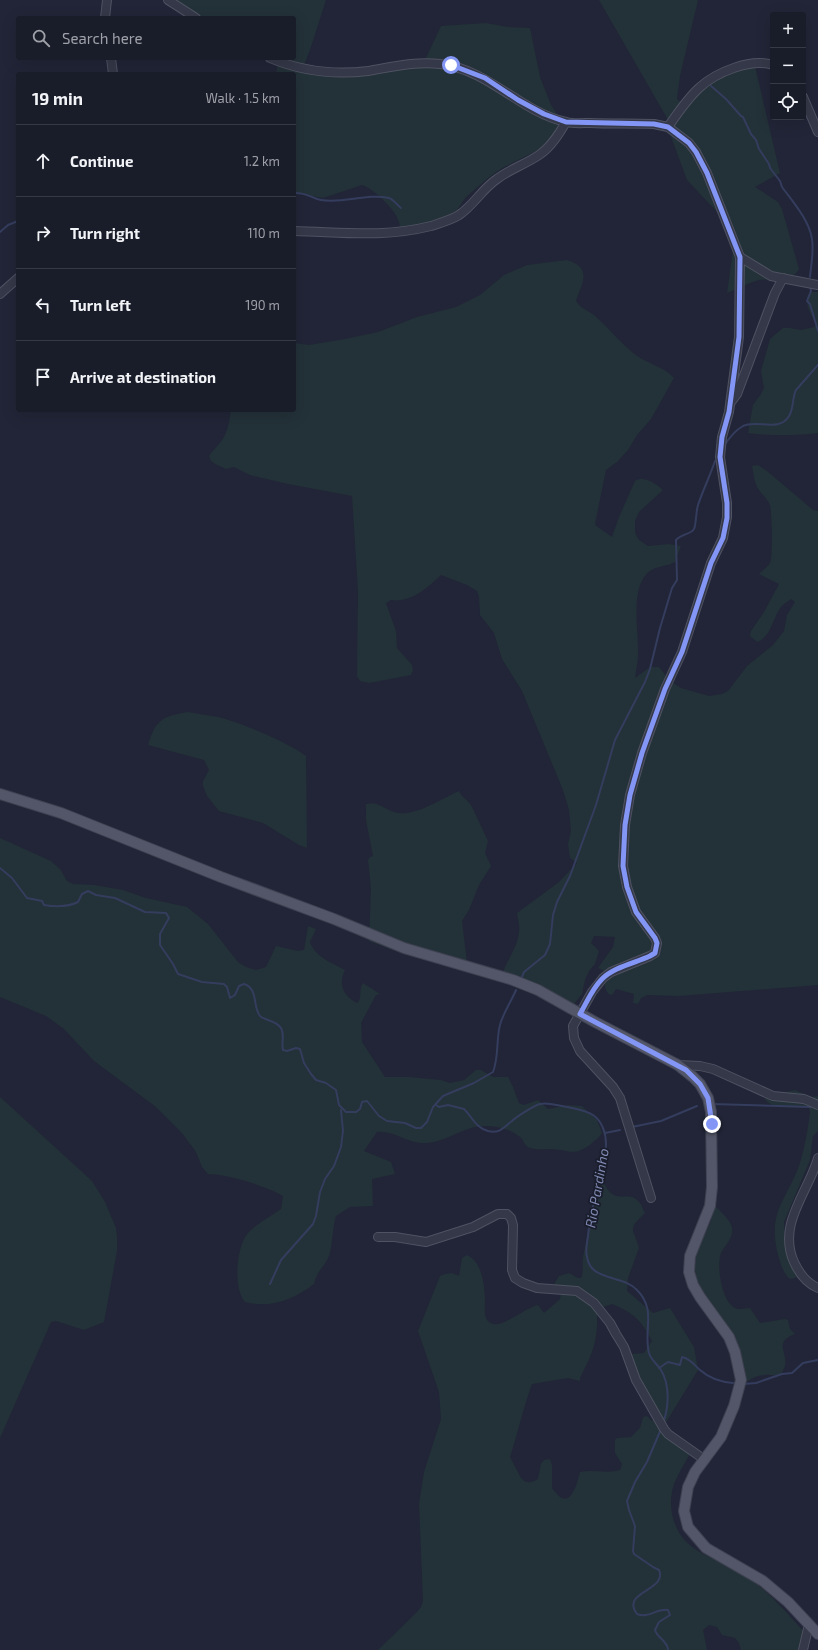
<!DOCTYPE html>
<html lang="en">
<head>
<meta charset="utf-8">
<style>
  :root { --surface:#191c29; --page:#222531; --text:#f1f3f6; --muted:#9fa1a8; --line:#373a46 }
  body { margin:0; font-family:"Exo 2",sans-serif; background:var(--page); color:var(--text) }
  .controls { position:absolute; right:12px; top:12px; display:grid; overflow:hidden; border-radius:4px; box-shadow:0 4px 16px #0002 }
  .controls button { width:36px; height:36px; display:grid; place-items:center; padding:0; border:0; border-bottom:1px solid var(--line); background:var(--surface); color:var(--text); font:20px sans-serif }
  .stop { position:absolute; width:12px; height:12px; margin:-9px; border:3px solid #8396f5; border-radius:50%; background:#fff }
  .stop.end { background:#8396f5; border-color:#fff; box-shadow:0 1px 4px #0008 }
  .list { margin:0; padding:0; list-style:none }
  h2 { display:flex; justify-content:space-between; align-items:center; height:52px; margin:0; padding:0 16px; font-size:17px }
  h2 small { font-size:13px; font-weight:400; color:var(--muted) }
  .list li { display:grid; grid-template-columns:26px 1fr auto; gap:12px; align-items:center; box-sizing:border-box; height:72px; padding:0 16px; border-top:1px solid var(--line) }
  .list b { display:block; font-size:15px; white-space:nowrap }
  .list em { font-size:13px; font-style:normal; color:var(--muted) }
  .icon { flex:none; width:22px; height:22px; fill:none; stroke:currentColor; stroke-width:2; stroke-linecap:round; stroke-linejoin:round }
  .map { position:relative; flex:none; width:818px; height:1650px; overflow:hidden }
  .search { position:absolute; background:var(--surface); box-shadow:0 4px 16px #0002; left:16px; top:16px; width:280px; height:44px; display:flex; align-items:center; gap:10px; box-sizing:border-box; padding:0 14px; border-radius:4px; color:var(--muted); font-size:15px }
  .panel { position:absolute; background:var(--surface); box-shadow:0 4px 16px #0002; left:16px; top:72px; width:280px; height:340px; border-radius:4px }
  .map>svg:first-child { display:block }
  .green { fill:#233138; fill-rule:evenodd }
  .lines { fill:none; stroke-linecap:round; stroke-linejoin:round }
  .stream { stroke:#353d5e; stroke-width:2 }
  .minor-casing { stroke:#4f5262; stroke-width:10 }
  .major-casing { stroke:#3e4151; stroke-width:12 }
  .minor { stroke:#343848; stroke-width:8 }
  .major { stroke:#525668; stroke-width:10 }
  .route { stroke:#8396f5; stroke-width:5 }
  .labels { text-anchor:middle; stroke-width:3.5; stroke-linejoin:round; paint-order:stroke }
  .water-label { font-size:14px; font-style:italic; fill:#7f89b1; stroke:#1a1d2c }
</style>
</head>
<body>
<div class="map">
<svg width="818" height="1650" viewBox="0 0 818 1650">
  <rect width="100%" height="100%" fill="#212537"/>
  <!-- green -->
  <g class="green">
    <path d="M170,0H326L310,50L304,65L340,71L425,60L441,26L486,23L508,27L530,28L540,77L551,105L561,120L555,131L540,149L502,168L488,178L466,197L457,210L447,216L426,225L400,231C400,228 400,224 399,222C396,210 373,188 362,185L323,198L294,193V74H276L279,58H294V18H199Z"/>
    <path d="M599,0H698L680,76L677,99L681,102L685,99L696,87L754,62L780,173L755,187L778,202L782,209L799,269C791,283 772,278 759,280C748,283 737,289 727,293L734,244L719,214L687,180L666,123L667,118Z"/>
    <path d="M567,260C593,268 582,283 576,301C581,309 588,310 595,316C610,329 621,344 637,356C649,364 664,367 674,378L651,419L637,435L628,450L617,462L606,470L596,519L595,525L612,537L619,517L635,481C644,475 656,484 663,490L639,512L635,521V533L639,540L648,546L669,544L681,546L675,562C668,566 657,566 650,571C629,586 639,632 638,654C638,662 636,670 635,678L650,667H659L670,681L681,688L709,696L722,694L728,691L747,666L773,645L784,631L787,615L795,602L791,599C789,601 785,603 783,605C773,614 772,638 757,642L750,636L751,631L764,612L779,584L759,574C762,571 768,567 770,563C773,557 772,512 770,505C768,499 762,495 759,490C754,483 754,475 752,466L758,465L767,471L813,510L818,511V985L679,996L647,995L641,998L638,1004L633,1003L634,994L616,989L613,994L610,995C603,990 604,979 608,973L598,968L613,947L615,937L594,936L591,943L599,951L595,964L589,971L585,980L582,994L569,1010L501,978C505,962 518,948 519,932C520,926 518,919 517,913L559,882L577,863L570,858L568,844L571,831L569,810L563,790L522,691L502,659L494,633L480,615L479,597L477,591L467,585L441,575C427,588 411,603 391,600L386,603L396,631L397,648L412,665L413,670L411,675L369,683L360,681L357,676L358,591L352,496L288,484L250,475L234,467L226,469L217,465L211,461L209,456C212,451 216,448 219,444C228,434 229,422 231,410H294V343L309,345L345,339L378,332L417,317L456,307L480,295L504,275L527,265Z"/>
    <path d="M810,292H818V433C795,436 771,436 748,433L753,405L761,394L764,388L761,371L770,339L783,328H790L801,330L814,327L816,325C812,316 802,301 810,292Z"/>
    <path d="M187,712C197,714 208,715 218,717C242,723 287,742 306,756L307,848L299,845L263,823L219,811L207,796L203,786V781L209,770L204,760L148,745C156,719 162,717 187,712Z"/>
    <path d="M459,791C462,798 467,799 471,805L488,841L485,853L491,866L479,885L469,910L462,921L468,971L409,956L369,941L371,888L368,860L370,857L373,856L366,820V804C378,800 386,811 398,813C416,816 443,798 459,791Z"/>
    <path d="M0,838L51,861L60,869L67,881L73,884L94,885L123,890L146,898L187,907L208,924L238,962L246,967L256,970L266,967L276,946L298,951L304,950L308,926L316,929L310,942C315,957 332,963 345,970C338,984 343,996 357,1003C363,998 358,989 363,983L380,994L376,995L361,1023L362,1042L385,1077H409L441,1080L450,1083L464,1080L476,1070H481L493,1077H508L513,1087L519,1103L524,1105L538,1100L548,1109L568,1105L582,1106L597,1120L602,1133C599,1138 595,1140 591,1144C573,1157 571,1150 551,1149C544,1149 536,1150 530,1148C524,1146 524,1140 520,1137C510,1129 498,1126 486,1126C463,1125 444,1145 421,1143C406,1142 392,1130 377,1132L364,1151L391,1162L395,1174L372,1179L373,1206L350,1207L336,1216C332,1229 333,1244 329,1256C324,1268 317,1270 314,1284C295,1299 270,1309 245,1302C233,1289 236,1246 248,1233C257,1223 270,1217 281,1209L283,1196C266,1186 227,1174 208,1174L202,1167L196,1152L182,1133L156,1107L94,1061L64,1029L46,1016L0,997Z"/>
    <path d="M795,1090L811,1097L818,1096V1131L813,1136L810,1160L784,1222L785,1241L789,1255L800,1273L795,1278L790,1279C782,1272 781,1264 778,1255C767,1210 787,1201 800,1163C805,1146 808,1129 810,1112L809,1108C796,1105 771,1113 764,1097Z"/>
    <polygon points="0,1097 92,1181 105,1202 116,1228 117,1237 117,1251 104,1322 84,1330 56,1321 51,1322 0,1438"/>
    <path d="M604,1183C615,1207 628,1189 639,1202C642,1205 643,1210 645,1213C627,1230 633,1227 639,1248L628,1278L627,1291L653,1313L670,1308L694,1347L698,1370L662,1429L693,1449C686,1461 679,1472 674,1484C666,1508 674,1535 695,1549C712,1560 732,1566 749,1578C770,1593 788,1614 805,1633L800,1650H741L739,1643L735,1638L722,1635L717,1627L709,1625L703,1630L707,1650H378L416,1613L421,1607L423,1601L419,1504L424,1472L441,1419L439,1392L418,1331L440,1276L445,1274L452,1273L459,1276L462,1258L467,1255C483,1262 485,1288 485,1303C485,1308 484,1313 486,1318C487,1321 490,1323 493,1324C503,1327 527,1307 538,1305L544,1313L560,1299L561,1292L554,1284L559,1276L569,1273L578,1278H581C584,1272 582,1264 583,1257C588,1232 593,1208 602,1184ZM612,1304C634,1313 641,1320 652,1341L644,1353L632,1354L630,1357L645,1395L651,1398L657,1412L652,1421L647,1416L643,1417L640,1428L631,1437L617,1438L615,1440V1453L622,1464L620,1470C607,1474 593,1469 580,1472C576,1488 569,1513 552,1488V1465L550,1459L544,1460L541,1464L538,1479C532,1483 526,1484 521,1478L510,1457C518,1433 523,1408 532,1384L568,1378L580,1381V1378C593,1353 598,1341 597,1313L603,1307Z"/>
    <path d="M713,1204C719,1210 731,1220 732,1228C734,1238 725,1245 721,1253C716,1266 722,1302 735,1308C739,1310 746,1308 750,1308L760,1323L785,1319L788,1320L790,1329L795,1334C773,1342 788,1353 785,1366C784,1369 782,1372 781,1375C775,1377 771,1374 765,1375C754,1375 746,1383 737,1388L734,1351L695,1289L693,1259L711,1221Z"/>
  </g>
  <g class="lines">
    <!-- stream -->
    <g class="stream">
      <path d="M711,86L726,99L741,116L743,117L751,134L756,140L759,149L769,164L770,168L780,181L782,187C793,202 809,220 812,239C814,252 811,265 810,277"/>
      <path d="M294,193C307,192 310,198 321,200C343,204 367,193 389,198C393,199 397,205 401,208"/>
      <polyline points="0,232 8,225 18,221"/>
      <polyline points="810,286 811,291 807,301 810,304 818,331"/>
      <path d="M724,446C729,438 734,431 743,426C757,419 779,433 789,416C794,408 792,398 796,390L818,365"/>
      <path d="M0,868L12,878L27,898L42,901L44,905C56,907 68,907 78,902L82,894L88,891L96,895L115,898L145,912L166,913L169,918L160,934V945L173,964L178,974L202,982L224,984L227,987L230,998L235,995L239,986L244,984C259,989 252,1006 260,1016C263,1020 276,1020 281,1028C285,1035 281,1043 283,1050L287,1051L296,1048L300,1049L304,1063L311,1074L316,1080L326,1083L336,1090L339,1105L346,1112H356L360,1109L362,1102L367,1101L379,1116L387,1121L405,1123L416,1128H421L427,1122L433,1107L443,1096L474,1083L493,1072C499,1057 496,1040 500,1025C503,1013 511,1002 516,990"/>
      <path d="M521,979L524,972L545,955L550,944L553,915L557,902L570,876L596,805L615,740L645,682L650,669L660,628L672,588L677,580L676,540C681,534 692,534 694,529C696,526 696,511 698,505C703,490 710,476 715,461"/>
      <polyline points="712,1104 811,1107"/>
      <path d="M436,1105L439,1107L448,1105L464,1109C473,1118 475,1127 488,1131C500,1134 504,1127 512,1121C516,1117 535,1105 540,1104C549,1102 558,1106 567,1107C575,1109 585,1110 593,1115C602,1121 606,1133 606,1144C606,1155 602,1166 600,1177C595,1196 590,1216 588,1236C587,1243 585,1250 587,1257C591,1282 622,1274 637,1290C657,1310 643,1330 649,1353C651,1360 657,1364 661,1370C670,1385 669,1407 663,1423"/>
      <polyline points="632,1127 661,1121 697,1106"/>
      <polyline points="605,1133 620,1130"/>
      <polyline points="270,1284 281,1260 313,1224 316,1216 320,1192 325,1179 334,1166 341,1147 343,1131 341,1110"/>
      <path d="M659,1368L668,1362L680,1365L682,1357C691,1359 694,1365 700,1370C709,1378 721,1382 733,1383"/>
      <polyline points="744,1384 756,1383 782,1374 792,1373 803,1363 818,1360"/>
      <path d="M661,1429L647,1462L635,1482L627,1501L629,1510L635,1526L633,1551L634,1554L653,1567L659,1570C668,1591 620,1591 637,1614C648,1619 657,1608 668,1610L670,1615L659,1622L655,1630C657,1638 668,1641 668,1650"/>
    </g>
    <defs>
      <g id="minor">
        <polyline points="168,0 196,18"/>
        <polyline points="105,18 107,0"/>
        <polyline points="111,58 113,74"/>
        <path d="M270,58C301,71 335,75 368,71C392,67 416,61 440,64C489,69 520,112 566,122C573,124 583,123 590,123C611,124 633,123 654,124L668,127L689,143L696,152L707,173L740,257L739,337L729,412L722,437L720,457L727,503V517L723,538L711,563L682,652L665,689L642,753L630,795L625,825L623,866L627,887L636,912L655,938L657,943L655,953L650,956L611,972L603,978L592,992L573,1026L574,1038L580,1051L613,1087L620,1098L651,1198"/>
        <polyline points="803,97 818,132"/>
        <path d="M668,127C677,114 687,99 699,88C716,72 751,58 773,65"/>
        <path d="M294,231C342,232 383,238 431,226C440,223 451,220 459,215C474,205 482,189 497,179C510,169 526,164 539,155C551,147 559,134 566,122"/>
        <polyline points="740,257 771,276 818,285"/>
        <polyline points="0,294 18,278"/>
        <polyline points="731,402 737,394 775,293 783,278"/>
        <polyline points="678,1065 700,1066 713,1069 773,1096 804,1099 818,1105"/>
        <path d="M818,1158C808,1193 777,1224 794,1262C799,1273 806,1283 818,1288"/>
        <polyline points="378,1237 395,1237 426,1242 473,1227 498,1214 507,1214 511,1218 513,1225 512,1270 515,1278 523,1283 537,1288 577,1291 594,1303 610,1323 616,1334 624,1347 636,1380 664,1429 668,1434 705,1460"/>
        <polyline points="803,1650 809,1624"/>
      </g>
      <polyline id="major" points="0,794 61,813 221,877 334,919 404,948 513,980 538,990 595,1022 678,1065 693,1077 700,1084 708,1098 711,1112 712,1187 710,1206 690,1256 689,1272 693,1285 700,1297 729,1337 735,1352 741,1380 734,1406 721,1437 695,1472 688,1487 684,1511 688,1527 706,1548 763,1581 788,1602 818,1634"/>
    </defs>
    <!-- minor casing -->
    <use href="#minor" class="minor-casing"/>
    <!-- major casing -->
    <use href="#major" class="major-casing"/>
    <!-- minor -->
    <use href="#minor" class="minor"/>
    <!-- major -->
    <use href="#major" class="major"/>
  </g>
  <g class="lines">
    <!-- route -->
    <path class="route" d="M451,65L485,78L518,100L544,114L566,122L654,124L668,127L689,143L696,152L707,173L740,257L739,337L729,412L722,437L720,457L727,503V518L723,538L711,563L682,652L665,689L642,753L630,795L625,825L623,866L627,887L636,912L655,938L657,943L655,953L650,956C635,963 614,967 602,979C592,989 587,1002 580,1014L686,1070L700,1084L708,1098L712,1124"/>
  </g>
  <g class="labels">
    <!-- water labels -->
    <g class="water-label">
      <text transform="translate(597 1188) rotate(-80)" y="5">Rio Pardinho</text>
    </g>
  </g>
</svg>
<div class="controls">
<button>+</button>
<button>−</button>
<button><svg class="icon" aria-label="locate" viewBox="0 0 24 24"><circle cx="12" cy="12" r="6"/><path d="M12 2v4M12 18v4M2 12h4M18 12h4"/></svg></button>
</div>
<div class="stop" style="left:451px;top:65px"></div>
<div class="stop end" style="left:712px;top:1124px"></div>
<div class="search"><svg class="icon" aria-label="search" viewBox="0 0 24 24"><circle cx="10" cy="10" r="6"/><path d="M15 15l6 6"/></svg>Search here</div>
<section class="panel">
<h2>19 min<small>Walk · 1.5 km</small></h2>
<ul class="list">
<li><svg class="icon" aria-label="ahead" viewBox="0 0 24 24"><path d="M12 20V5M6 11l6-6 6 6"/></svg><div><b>Continue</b></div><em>1.2 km</em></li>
<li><svg class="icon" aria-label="right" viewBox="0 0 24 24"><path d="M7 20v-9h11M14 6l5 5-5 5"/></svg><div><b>Turn right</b></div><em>110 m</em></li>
<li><svg class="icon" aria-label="left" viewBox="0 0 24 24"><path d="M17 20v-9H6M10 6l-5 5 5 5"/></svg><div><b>Turn left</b></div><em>190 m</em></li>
<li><svg class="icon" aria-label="arrive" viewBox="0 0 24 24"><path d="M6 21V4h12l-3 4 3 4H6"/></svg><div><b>Arrive at destination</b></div></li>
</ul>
</section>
</div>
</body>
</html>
